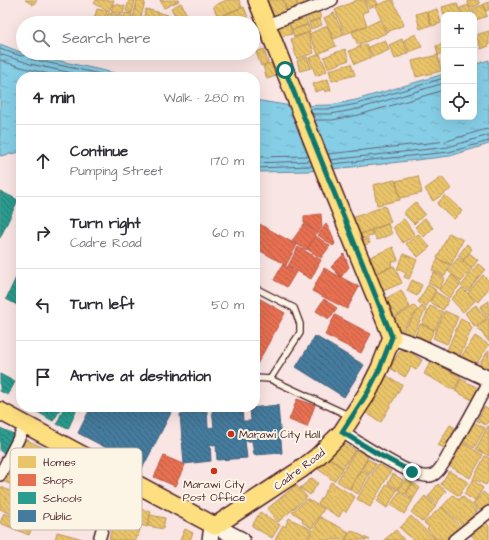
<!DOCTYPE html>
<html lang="en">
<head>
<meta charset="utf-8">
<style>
  :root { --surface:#fff; --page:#f7f7f7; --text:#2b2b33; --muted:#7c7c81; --line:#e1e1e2 }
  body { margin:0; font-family:"Architects Daughter",sans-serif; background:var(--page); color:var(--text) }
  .controls { position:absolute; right:12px; top:12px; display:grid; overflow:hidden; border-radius:8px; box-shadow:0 4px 16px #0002 }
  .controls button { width:36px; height:36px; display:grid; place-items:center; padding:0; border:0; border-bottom:1px solid var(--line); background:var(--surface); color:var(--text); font:20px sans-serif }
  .stop { position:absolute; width:12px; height:12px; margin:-9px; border:3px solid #0f766e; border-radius:50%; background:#fff }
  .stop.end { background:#0f766e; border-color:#fff; box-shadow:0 1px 4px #0008 }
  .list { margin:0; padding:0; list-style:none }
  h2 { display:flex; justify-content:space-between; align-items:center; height:52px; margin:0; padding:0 16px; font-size:17px }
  h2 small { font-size:13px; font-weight:400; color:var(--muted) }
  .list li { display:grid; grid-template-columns:26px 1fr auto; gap:12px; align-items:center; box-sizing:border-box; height:72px; padding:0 16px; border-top:1px solid var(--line) }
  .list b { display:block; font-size:15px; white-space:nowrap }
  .list p { margin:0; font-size:13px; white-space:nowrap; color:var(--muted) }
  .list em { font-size:13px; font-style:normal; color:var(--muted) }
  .icon { flex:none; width:22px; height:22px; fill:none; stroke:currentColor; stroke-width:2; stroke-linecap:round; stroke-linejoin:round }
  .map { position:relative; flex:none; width:489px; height:540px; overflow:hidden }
  .search { position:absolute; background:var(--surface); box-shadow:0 4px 16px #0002; left:16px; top:16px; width:244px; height:44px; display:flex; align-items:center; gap:10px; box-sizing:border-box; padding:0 14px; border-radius:22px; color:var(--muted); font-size:15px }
  .panel { position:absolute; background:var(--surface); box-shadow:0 4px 16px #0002; left:16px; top:72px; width:244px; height:340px; border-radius:16px }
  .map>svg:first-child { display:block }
  .water { fill:url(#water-ripples); stroke:#6d889b }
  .homes { fill:url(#homes-back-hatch); stroke:#b99257 }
  .shops { fill:url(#shops-back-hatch); stroke:#b85746 }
  .schools { fill:url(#schools-back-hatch); stroke:#347771 }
  .public { fill:url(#public-back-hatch); stroke:#465f7b }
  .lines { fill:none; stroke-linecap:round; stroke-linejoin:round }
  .shore { stroke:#626576; stroke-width:1 }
  .service-casing { stroke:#4a1f2b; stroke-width:8 }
  .minor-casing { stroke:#4a1f2b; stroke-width:14 }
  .secondary-casing { stroke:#4a1f2b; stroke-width:18 }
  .primary-casing { stroke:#4a1f2b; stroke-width:20 }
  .service { stroke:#fcf5e5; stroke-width:5.5 }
  .minor { stroke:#fcf5e5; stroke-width:11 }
  .secondary { stroke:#fcf5e5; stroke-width:15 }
  .primary { stroke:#fedf80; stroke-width:17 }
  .route { stroke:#0f766e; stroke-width:5 }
  .poi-dot { fill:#c8321e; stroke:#fcf5e5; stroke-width:1.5 }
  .labels { text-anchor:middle; stroke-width:4; stroke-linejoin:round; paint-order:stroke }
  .poi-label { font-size:11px; fill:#4a1f2b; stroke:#fcf5e5; text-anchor:start }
  .street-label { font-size:11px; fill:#4a1f2b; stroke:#fcf5e5 }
  .key { fill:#fcf5e5; stroke:#c7b5ad; stroke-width:1 }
  .key-label { font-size:11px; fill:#4a1f2b }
</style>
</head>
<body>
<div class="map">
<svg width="489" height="540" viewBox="0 0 489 540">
  <defs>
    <pattern id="water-ripples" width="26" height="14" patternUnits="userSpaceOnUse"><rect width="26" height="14" fill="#85cee6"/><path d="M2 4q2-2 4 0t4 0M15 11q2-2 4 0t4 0" fill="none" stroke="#74b0c5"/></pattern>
    <pattern id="homes-back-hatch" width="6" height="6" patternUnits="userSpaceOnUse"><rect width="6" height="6" fill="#e9c46a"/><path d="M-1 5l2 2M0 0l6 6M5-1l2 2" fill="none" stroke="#c9a85c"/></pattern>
    <pattern id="shops-back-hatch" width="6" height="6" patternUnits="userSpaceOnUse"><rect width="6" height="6" fill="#e76f51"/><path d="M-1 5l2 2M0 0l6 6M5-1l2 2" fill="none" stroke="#bd5b43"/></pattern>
    <pattern id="schools-back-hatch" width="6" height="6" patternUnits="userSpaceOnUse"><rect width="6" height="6" fill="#2a9d8f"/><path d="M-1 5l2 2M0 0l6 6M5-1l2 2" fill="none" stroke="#267f75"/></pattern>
    <pattern id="public-back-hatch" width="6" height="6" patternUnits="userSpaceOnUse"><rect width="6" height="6" fill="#457b9d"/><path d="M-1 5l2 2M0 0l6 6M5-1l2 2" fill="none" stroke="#3c6480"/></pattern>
  </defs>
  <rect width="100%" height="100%" fill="#f9e5e3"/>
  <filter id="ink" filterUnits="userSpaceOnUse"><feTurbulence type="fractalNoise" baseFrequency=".025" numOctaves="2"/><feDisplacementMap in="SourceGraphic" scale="8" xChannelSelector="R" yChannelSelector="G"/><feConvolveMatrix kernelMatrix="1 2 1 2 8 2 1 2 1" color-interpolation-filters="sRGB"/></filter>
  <g filter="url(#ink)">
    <!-- water -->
    <g class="water">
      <polygon points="0,44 23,53 133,77 21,77 21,152 0,156"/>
      <polygon points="489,60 489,144 450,156 374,165 309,171 255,172 255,100 291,106 330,105 356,100 444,74 444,117 474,117 474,65"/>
    </g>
    <!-- homes -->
    <g class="homes">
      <polygon points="25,0 37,0 33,5"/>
      <polygon points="96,0 114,0 109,11 94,4"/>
      <polygon points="129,0 135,1 132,13 126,11"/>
      <polygon points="137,0 145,2 140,20 133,18"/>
      <polygon points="160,0 178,0 179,1 164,8"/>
      <polygon points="227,0 239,0 242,7 218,17 213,6"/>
      <polygon points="265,0 283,0 287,12 272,18"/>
      <polygon points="283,0 295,0 298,8 288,12"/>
      <polygon points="296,0 313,0 313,2 299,8"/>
      <polygon points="357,0 364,0 368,11 362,13 367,25 345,34 335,10"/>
      <polygon points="365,0 376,0 378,4 369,8"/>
      <polygon points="390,0 393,0 404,25 387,32 375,6"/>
      <polygon points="467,0 478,0 480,4 470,8"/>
      <polygon points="489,2 489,10 486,11 483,4"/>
      <polygon points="181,3 191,23 179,23 171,8"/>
      <polygon points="457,3 461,15 444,15 442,7"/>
      <polygon points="113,4 125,6 123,14 111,12"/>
      <polygon points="469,5 472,15 463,15 460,8"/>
      <polygon points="483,5 487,16 476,20 472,9"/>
      <polygon points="244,7 249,20 242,23 227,23 224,15"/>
      <polygon points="97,9 107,11 104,23 93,23"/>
      <polygon points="146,9 168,15 166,23 142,23"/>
      <polygon points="437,9 441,23 432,26 427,12"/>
      <polygon points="318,10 321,18 309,22 306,14"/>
      <polygon points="426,11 431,25 420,29 416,14"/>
      <polygon points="108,13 123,16 121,23 107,23"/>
      <polygon points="125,13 132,14 131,23 123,23"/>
      <polygon points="334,13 344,35 334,39 324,18"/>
      <polygon points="304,15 308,24 292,30 288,20"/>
      <polygon points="320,19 322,25 311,29 309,23"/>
      <polygon points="288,20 292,34 280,37 276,24"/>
      <polygon points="380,20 386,33 358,45 352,32"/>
      <polygon points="308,25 310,32 294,37 292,30"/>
      <polygon points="327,26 336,46 318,54 309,34"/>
      <polygon points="489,31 489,46 481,49 476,35"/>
      <polygon points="308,33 314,53 297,59 291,39"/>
      <polygon points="416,34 422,47 409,52 404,40"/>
      <polygon points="402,39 408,53 395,59 389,45"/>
      <polygon points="385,40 389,50 373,57 368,47"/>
      <polygon points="366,44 371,57 355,64 349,51"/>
      <polygon points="444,44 444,53 438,55 436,46"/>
      <polygon points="264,49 268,63 261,66 256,52"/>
      <polygon points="345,49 349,60 328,68 324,57"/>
      <polygon points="320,54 327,71 316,76 309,58"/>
      <polygon points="438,55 441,71 416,77 412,61"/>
      <polygon points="307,57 311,68 300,71 297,61"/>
      <polygon points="271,63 276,76 267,79 263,66"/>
      <polygon points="351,64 355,75 332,81 329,70"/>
      <polygon points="328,79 331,90 325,92 324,89 315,92 313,84"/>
      <polygon points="418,176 422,193 400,198 396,181"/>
      <polygon points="442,177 451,189 433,201 425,189"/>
      <polygon points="395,180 400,200 377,205 373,185"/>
      <polygon points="445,195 462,211 454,219 437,204"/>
      <polygon points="415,202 425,214 414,224 403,213"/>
      <polygon points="385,206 391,222 358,235 352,218"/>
      <polygon points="425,218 433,228 424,237 415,227"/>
      <polygon points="404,219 415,235 403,243 393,227"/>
      <polygon points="388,224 392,234 377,240 372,230"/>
      <polygon points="371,230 373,235 359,241 357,236"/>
      <polygon points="449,233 463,240 451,265 437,258"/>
      <polygon points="418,234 430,247 418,257 406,244"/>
      <polygon points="368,239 370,243 362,246 360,242"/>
      <polygon points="467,244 472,249 463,260 458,256"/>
      <polygon points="393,247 398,260 391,263 392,266 374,274 368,258"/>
      <polygon points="469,253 478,260 472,268 463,261"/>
      <polygon points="404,254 417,260 409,279 404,277 406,273 397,269"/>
      <polygon points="458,258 472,269 461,282 448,271"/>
      <polygon points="438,259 450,265 445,276 432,270"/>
      <polygon points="478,264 485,269 468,291 461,286"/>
      <polygon points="394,266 402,283 383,291 375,274"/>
      <polygon points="434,272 445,278 439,289 428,283"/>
      <polygon points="452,275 461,284 449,298 439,290"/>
      <polygon points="483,275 489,281 489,288 478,302 468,293"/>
      <polygon points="412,280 422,285 417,296 407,291"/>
      <polygon points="428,285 436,290 426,307 418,302"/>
      <polygon points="462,288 475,301 463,312 451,299"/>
      <polygon points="401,290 410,307 393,318 383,300"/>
      <polygon points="436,292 449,300 443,310 430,302"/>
      <polygon points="489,301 489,316 487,318 480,307"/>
      <polygon points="476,305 486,319 475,327 465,313"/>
      <polygon points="414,306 418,310 400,332 390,321"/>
      <polygon points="422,306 426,309 412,336 402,332"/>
      <polygon points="430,306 443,312 435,330 422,324"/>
      <polygon points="445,311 458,317 447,344 433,338"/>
      <polygon points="461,318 468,322 472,328 460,356 447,350"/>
      <polygon points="489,318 489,342 477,327"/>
      <polygon points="420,324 434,330 429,341 415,335"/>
      <polygon points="475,336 489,345 475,366 461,357"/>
      <polygon points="402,347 422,360 416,370 411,367 405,377 390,368"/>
      <polygon points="489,350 489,369 487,372 478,366"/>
      <polygon points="431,361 461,377 454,390 424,374"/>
      <polygon points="384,374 402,385 381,422 363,411"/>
      <polygon points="461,379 480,389 474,401 455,391"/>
      <polygon points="484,407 489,410 489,420 486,425 477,421"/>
      <polygon points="471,421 485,428 474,448 461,441"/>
      <polygon points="450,425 459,430 448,450 438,445"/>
      <polygon points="488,426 489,426 489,456 476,449"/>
      <polygon points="23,438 48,450 34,479 9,466"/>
      <polygon points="343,443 355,450 343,468 329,458"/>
      <polygon points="462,443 483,455 470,478 449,466"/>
      <polygon points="356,450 368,457 349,489 337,481"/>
      <polygon points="485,456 489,458 489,479 486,485 473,479"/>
      <polygon points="327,457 343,469 334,481 318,469"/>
      <polygon points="368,459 376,464 370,474 362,469"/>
      <polygon points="378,464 391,471 370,507 357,499"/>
      <polygon points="9,467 33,479 31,485 6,473"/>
      <polygon points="361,470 369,475 358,494 350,489"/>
      <polygon points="449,471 468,482 459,496 441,484"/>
      <polygon points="4,473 33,487 30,494 1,480"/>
      <polygon points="393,474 403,480 398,489 388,483"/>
      <polygon points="312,478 318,483 310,495 300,488"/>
      <polygon points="406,479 412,483 405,494 398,490"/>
      <polygon points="473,480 483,488 475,501 464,494"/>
      <polygon points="331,482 355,497 346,512 343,510 339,517 318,504"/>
      <polygon points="413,483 420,488 413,499 406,494"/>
      <polygon points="387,484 397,490 387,508 377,501"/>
      <polygon points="438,484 446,491 436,504 428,497"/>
      <polygon points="296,485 307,497 278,522 267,509"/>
      <polygon points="1,487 39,504 31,523 0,509 0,489"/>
      <polygon points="399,492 413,500 404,514 391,505"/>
      <polygon points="483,492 489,497 489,509 485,514 473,504"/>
      <polygon points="453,495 459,500 462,496 478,510 463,526 442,507"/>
      <polygon points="425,496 436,506 423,522 411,512"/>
      <polygon points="307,499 324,509 312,528 302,522 303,519 292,512"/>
      <polygon points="118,503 151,512 147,527 141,525 138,537 136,536 135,540 109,540"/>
      <polygon points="441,507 461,527 448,540 442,540 439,538 437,540 427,529 429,527 424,523"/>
      <polygon points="260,512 280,525 272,538 252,526"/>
      <polygon points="4,513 33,525 29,535 0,523"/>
      <polygon points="150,515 165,518 163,529 148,526"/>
      <polygon points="411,516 436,540 413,540 400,528"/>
      <polygon points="320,517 349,532 345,540 308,540"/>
      <polygon points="289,518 312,530 306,540 275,540 283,525 285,527"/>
      <polygon points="485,521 489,526 489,540 476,540 471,535"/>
      <polygon points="185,529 193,533 190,540 180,540"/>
      <polygon points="351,530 370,540 346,540"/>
      <polygon points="396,530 404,540 384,540"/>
      <polygon points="57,532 87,540 55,540"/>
    </g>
    <!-- shops -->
    <g class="shops">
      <polygon points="321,214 322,227 318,233 304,223 304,216"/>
      <polygon points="256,222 297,245 286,265 255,248 255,224"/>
      <polygon points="304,224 317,233 306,250 292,241"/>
      <polygon points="326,224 331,232 335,244 333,246 318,235"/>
      <polygon points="316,236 330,246 321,258 307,249"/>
      <polygon points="298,247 321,260 311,279 288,266"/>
      <polygon points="344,254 349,267 341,277 331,267"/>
      <polygon points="283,264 296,272 287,287 274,280"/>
      <polygon points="324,268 359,287 347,309 312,291"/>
      <polygon points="255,296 285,313 256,366 255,365"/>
      <polygon points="324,299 337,308 329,319 316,311"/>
      <polygon points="335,315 371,334 361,353 325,335"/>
      <polygon points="297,399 315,405 307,427 289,420"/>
      <polygon points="164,456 185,465 175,486 154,477"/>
    </g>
    <!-- schools -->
    <g class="schools">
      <polygon points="0,191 18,200 0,238"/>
      <polygon points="21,267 21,307 6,299"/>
      <polygon points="0,374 15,382 8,395 0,391"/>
      <polygon points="29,407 62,407 53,421"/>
      <polygon points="64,407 78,407 68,429 57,424"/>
      <polygon points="0,428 16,435 7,454 0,451"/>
    </g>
    <!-- public -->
    <g class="public">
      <polygon points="315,336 364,365 344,397 296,367"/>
      <polygon points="278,405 282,453 254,455 252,441 245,441 247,458 217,460 216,445 210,445 211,461 184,464 180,414 207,411 208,428 214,427 212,410 242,407 243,421 251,421 250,408"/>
      <polygon points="91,407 174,407 143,467 78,433"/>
    </g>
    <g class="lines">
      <!-- shore -->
      <g class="shore">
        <polyline points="0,49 21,56 27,55 31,59 114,77"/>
        <path d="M0,54C10,58 21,60 30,64L91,77"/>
        <path d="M0,60C9,64 19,66 28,69L62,77"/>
        <polyline points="310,109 330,109 357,104 444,78"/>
        <polyline points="312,114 331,114 358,109 444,83"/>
        <polyline points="315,120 332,120 359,115 444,90"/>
        <polyline points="328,154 447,141 483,130 489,129"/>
        <polyline points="255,157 308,156"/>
        <polyline points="330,160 448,147 489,135"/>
        <polyline points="255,163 311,161"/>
        <polyline points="332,164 449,152 489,141"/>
        <polyline points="255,168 312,166"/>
      </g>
      <defs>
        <g id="service">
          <polyline points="255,288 294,308 300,324 300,333 270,379"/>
          <polyline points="255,378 270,379 350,416"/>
        </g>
        <g id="minor">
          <polyline points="267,25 332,0"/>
          <path d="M342,432C358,442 414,479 429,476C432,476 435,474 437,472C444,465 448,455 453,446C466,425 477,403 489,382"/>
          <polyline points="0,475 26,424"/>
          <polyline points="99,540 118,474"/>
          <polyline points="454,540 489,512"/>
        </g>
        <g id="secondary">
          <polyline points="392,337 416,345 489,379"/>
          <polyline points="210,540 211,533 215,526 242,540"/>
        </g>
        <polyline id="primary" points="0,411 215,526 300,470 317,457 342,432 368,392 380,368 392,337 332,190 257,0"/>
      </defs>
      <!-- service casing -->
      <use href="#service" class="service-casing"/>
      <!-- minor casing -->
      <use href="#minor" class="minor-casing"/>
      <!-- secondary casing -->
      <use href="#secondary" class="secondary-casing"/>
      <!-- primary casing -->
      <use href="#primary" class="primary-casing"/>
      <!-- service -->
      <use href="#service" class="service"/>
      <!-- minor -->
      <use href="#minor" class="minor"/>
      <!-- secondary -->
      <use href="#secondary" class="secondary"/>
      <!-- primary -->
      <use href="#primary" class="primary"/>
    </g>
  </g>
  <g class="lines" filter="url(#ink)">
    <!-- route -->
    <polyline class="route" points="285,70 392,337 380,368 368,392 342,432 378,454 412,472"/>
  </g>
  <!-- markers -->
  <g class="poi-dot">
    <circle cx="231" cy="434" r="4"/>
    <circle cx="214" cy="471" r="4"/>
  </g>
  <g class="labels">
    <!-- poi labels -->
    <g class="poi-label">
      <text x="239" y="438">Marawi City Hall</text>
      <text x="214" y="488" text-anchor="middle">Marawi City<tspan x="214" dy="13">Post Office</tspan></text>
    </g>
    <!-- street labels -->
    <g class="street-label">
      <text transform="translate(299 469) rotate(-37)" y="4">Cadre Road</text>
    </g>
  </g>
  <!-- legend -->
  <rect x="10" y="448" width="132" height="82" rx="6" class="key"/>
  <rect x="18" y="456" width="18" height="12" fill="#e9c46a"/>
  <rect x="18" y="474" width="18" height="12" fill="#e76f51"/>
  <rect x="18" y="492" width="18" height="12" fill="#2a9d8f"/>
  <rect x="18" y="510" width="18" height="12" fill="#457b9d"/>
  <g class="key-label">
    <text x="43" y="466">Homes</text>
    <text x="43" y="484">Shops</text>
    <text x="43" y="502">Schools</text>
    <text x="43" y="520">Public</text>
  </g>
</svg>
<div class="controls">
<button>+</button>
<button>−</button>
<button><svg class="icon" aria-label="locate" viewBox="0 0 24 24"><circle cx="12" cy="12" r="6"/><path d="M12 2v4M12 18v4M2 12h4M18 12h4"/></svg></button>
</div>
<div class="stop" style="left:285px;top:70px"></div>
<div class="stop end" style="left:412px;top:472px"></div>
<div class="search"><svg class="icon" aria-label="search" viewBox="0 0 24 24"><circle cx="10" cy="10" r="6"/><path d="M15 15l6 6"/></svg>Search here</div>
<section class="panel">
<h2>4 min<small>Walk · 280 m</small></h2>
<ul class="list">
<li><svg class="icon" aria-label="ahead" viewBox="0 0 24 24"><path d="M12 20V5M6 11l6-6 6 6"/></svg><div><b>Continue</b><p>Pumping Street</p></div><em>170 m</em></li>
<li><svg class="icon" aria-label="right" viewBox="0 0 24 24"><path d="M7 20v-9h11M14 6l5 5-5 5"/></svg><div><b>Turn right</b><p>Cadre Road</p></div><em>60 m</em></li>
<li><svg class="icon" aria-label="left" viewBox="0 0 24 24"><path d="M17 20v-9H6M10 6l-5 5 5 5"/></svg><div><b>Turn left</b></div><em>50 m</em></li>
<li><svg class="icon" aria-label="arrive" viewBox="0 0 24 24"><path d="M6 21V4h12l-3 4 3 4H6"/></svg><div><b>Arrive at destination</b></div></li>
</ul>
</section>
</div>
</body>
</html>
